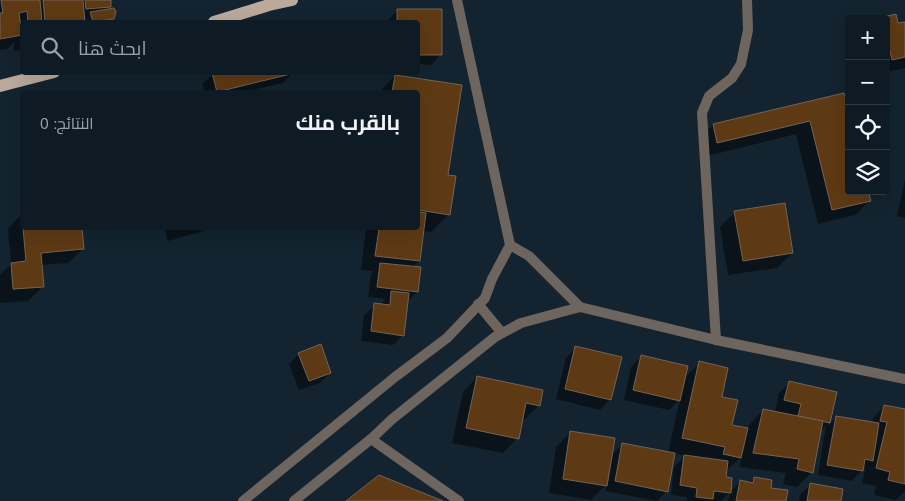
<!DOCTYPE html>
<html lang="ar">
<head>
<meta charset="utf-8">
<style>
  :root { --surface:#0e1b24; --page:#17242c; --text:#f1f3f6; --muted:#9ba1a6; --line:#2e3941 }
  body { margin:0; font-family:"PT Sans",Cairo,sans-serif; background:var(--page); color:var(--text); direction:rtl }
  .controls { position:absolute; right:15px; top:15px; display:grid; overflow:hidden; border-radius:5px; box-shadow:0 5px 20px #0002 }
  .controls button { width:45px; height:45px; display:grid; place-items:center; padding:0; border:0; border-bottom:1px solid var(--line); background:var(--surface); color:var(--text); font:25px sans-serif }
  .list { margin:0; padding:0; list-style:none }
  h2 { display:flex; justify-content:space-between; align-items:center; height:65px; margin:0; padding:0 20px; font-size:21px }
  h2 small { font-size:16px; font-weight:400; color:var(--muted) }
  .icon { flex:none; width:28px; height:28px; fill:none; stroke:currentColor; stroke-width:2; stroke-linecap:round; stroke-linejoin:round }
  .map { position:relative; flex:none; width:905px; height:501px; overflow:hidden; direction:ltr }
  .search { position:absolute; background:var(--surface); box-shadow:0 5px 20px #0002; left:20px; top:20px; width:400px; height:55px; display:flex; align-items:center; gap:12px; box-sizing:border-box; padding:0 18px; border-radius:5px; color:var(--muted); font-size:19px }
  .panel { position:absolute; background:var(--surface); box-shadow:0 5px 20px #0002; left:20px; top:90px; width:400px; height:140px; border-radius:5px; direction:rtl }
  .map>svg:first-child { display:block }
  .shadow { fill:#0007 }
  .building { fill:#5e3a14; stroke:#746354 }
  .lines { fill:none; stroke-linecap:round; stroke-linejoin:round }
  .minor { stroke:#6e655f; stroke-width:10 }
  .primary { stroke:#bba99c; stroke-width:12 }
</style>
</head>
<body>
<div class="map">
<svg width="905" height="501" viewBox="0 0 905 501">
  <rect width="100%" height="100%" fill="#132430"/>
  <!-- shadow -->
  <g class="shadow">
    <polygon points="0,0 110,0 110,7 105,11 113,18 109,22 87,22 86,18 83,18 83,22 22,22 22,50 14,51 14,42 7,49 0,50"/>
    <polygon points="397,10 441,11 441,54 431,65 418,64 418,22 387,22"/>
    <polygon points="895,16 897,25 905,23 905,68 886,72 886,19 883,19"/>
    <polygon points="293,73 283,83 245,92 204,92 202,84 213,74"/>
    <polygon points="395,76 460,86 447,176 449,214 431,232 423,231 419,261 412,268 417,292 407,302 403,335 393,345 361,341 364,315 375,305 381,305 385,299 368,297 371,274 373,271 361,270 366,228 418,228 418,92 379,92"/>
    <polygon points="844,94 849,191 869,201 855,215 818,224 796,134 703,157 699,140 713,125"/>
    <polygon points="905,179 905,218 897,216"/>
    <polygon points="735,212 792,253 777,268 728,275 720,227"/>
    <polygon points="22,214 22,228 81,228 83,249 68,263 41,265 43,286 28,301 0,303 0,275 11,264 8,229"/>
    <polygon points="164,228 214,228 168,241"/>
    <polygon points="576,347 610,399 600,410 556,399 566,358"/>
    <polygon points="299,354 330,373 320,383 299,390 289,364"/>
    <polygon points="641,357 684,378 700,363 720,398 731,425 748,429 749,425 763,410 775,412 779,393 789,383 835,393 828,426 836,418 869,423 884,406 905,411 905,491 896,500 874,495 876,486 862,483 866,466 852,481 818,475 826,425 820,432 812,472 797,487 783,484 786,473 739,467 742,456 725,472 725,478 729,493 740,482 749,483 755,478 785,501 728,501 730,492 721,501 687,501 687,497 671,495 674,467 685,456 674,453 667,491 657,501 605,491 607,484 591,500 549,493 556,447 571,432 610,457 623,444 668,453 680,399 669,410 624,400 631,367"/>
    <polygon points="477,377 539,405 524,420 521,419 517,438 503,453 452,443 463,392"/>
    <polygon points="810,485 840,501 799,501 800,495"/>
  </g>
  <!-- building -->
  <g class="building">
    <polygon points="1,0 40,0 42,22 28,22 27,11 19,13 22,35 0,39 0,13 3,13"/>
    <polygon points="43,0 83,0 85,22 45,22"/>
    <polygon points="85,0 111,0 111,7 86,9"/>
    <polygon points="114,8 116,12 114,19 93,22 90,12"/>
    <polygon points="397,9 442,9 442,55 418,55 418,22 397,22"/>
    <polygon points="896,14 898,23 905,22 905,57 892,60 886,34 886,19 883,17"/>
    <polygon points="214,72 295,72 295,73 217,92 212,73"/>
    <polygon points="395,75 462,85 448,175 456,176 450,215 418,210 418,92 392,92"/>
    <polygon points="844,93 849,111 849,191 868,191 871,201 832,210 810,121 717,143 713,124"/>
    <polygon points="785,203 793,253 743,261 734,211"/>
    <polygon points="418,212 426,213 420,261 375,256 379,228 418,228"/>
    <polygon points="23,228 82,228 84,249 41,253 44,287 13,289 11,263 26,261"/>
    <polygon points="380,263 421,267 418,292 377,287"/>
    <polygon points="391,291 409,293 404,336 371,331 374,303 390,305"/>
    <polygon points="321,344 331,373 309,381 298,353"/>
    <polygon points="575,346 622,357 611,400 565,389"/>
    <polygon points="641,355 688,366 680,401 633,390"/>
    <polygon points="699,361 728,368 722,397 738,400 732,425 748,428 741,458 723,454 725,447 682,438"/>
    <polygon points="477,376 543,390 540,406 526,403 519,439 466,428"/>
    <polygon points="789,381 837,392 830,423 798,416 801,404 784,400"/>
    <polygon points="884,405 905,409 905,484 888,480 890,472 876,468 887,422 880,421"/>
    <polygon points="763,409 823,421 813,473 797,469 799,459 753,453"/>
    <polygon points="836,416 879,423 873,461 865,459 863,471 827,465"/>
    <polygon points="570,431 615,438 607,486 563,479"/>
    <polygon points="622,443 675,453 668,492 615,481"/>
    <polygon points="684,455 728,461 726,477 732,478 731,493 714,491 713,499 696,497 697,488 680,485"/>
    <polygon points="379,475 443,501 346,501"/>
    <polygon points="754,477 772,480 771,488 788,490 786,501 736,501 740,480 753,483"/>
    <polygon points="810,483 843,489 841,501 807,501"/>
  </g>
  <g class="lines">
    <!-- minor -->
    <g class="minor">
      <polyline points="510,245 529,256 580,307"/>
      <polyline points="478,304 502,333"/>
      <polyline points="716,340 702,113 709,96 732,78 741,64 748,30 747,0"/>
      <polyline points="371,439 459,501"/>
      <polyline points="243,501 395,377 447,338 485,298 492,279 510,245 457,0"/>
      <polyline points="294,501 371,439 391,420 495,337 521,323 580,307 716,340 905,379"/>
    </g>
    <!-- primary -->
    <g class="primary">
      <polyline points="214,22 269,5 292,0"/>
      <polyline points="0,86 54,72"/>
    </g>
  </g>
</svg>
<div class="controls">
<button>+</button>
<button>−</button>
<button><svg class="icon" aria-label="locate" viewBox="0 0 24 24"><circle cx="12" cy="12" r="6"/><path d="M12 2v4M12 18v4M2 12h4M18 12h4"/></svg></button>
<button><svg class="icon" aria-label="layers" viewBox="0 0 24 24"><path d="M12 4l9 5-9 5-9-5zM3 14l9 5 9-5"/></svg></button>
</div>
<div class="search"><svg class="icon" aria-label="search" viewBox="0 0 24 24"><circle cx="10" cy="10" r="6"/><path d="M15 15l6 6"/></svg>ابحث هنا</div>
<section class="panel">
<h2>بالقرب منك<small>النتائج: 0</small></h2>
<ul class="list">
</ul>
</section>
</div>
</body>
</html>
